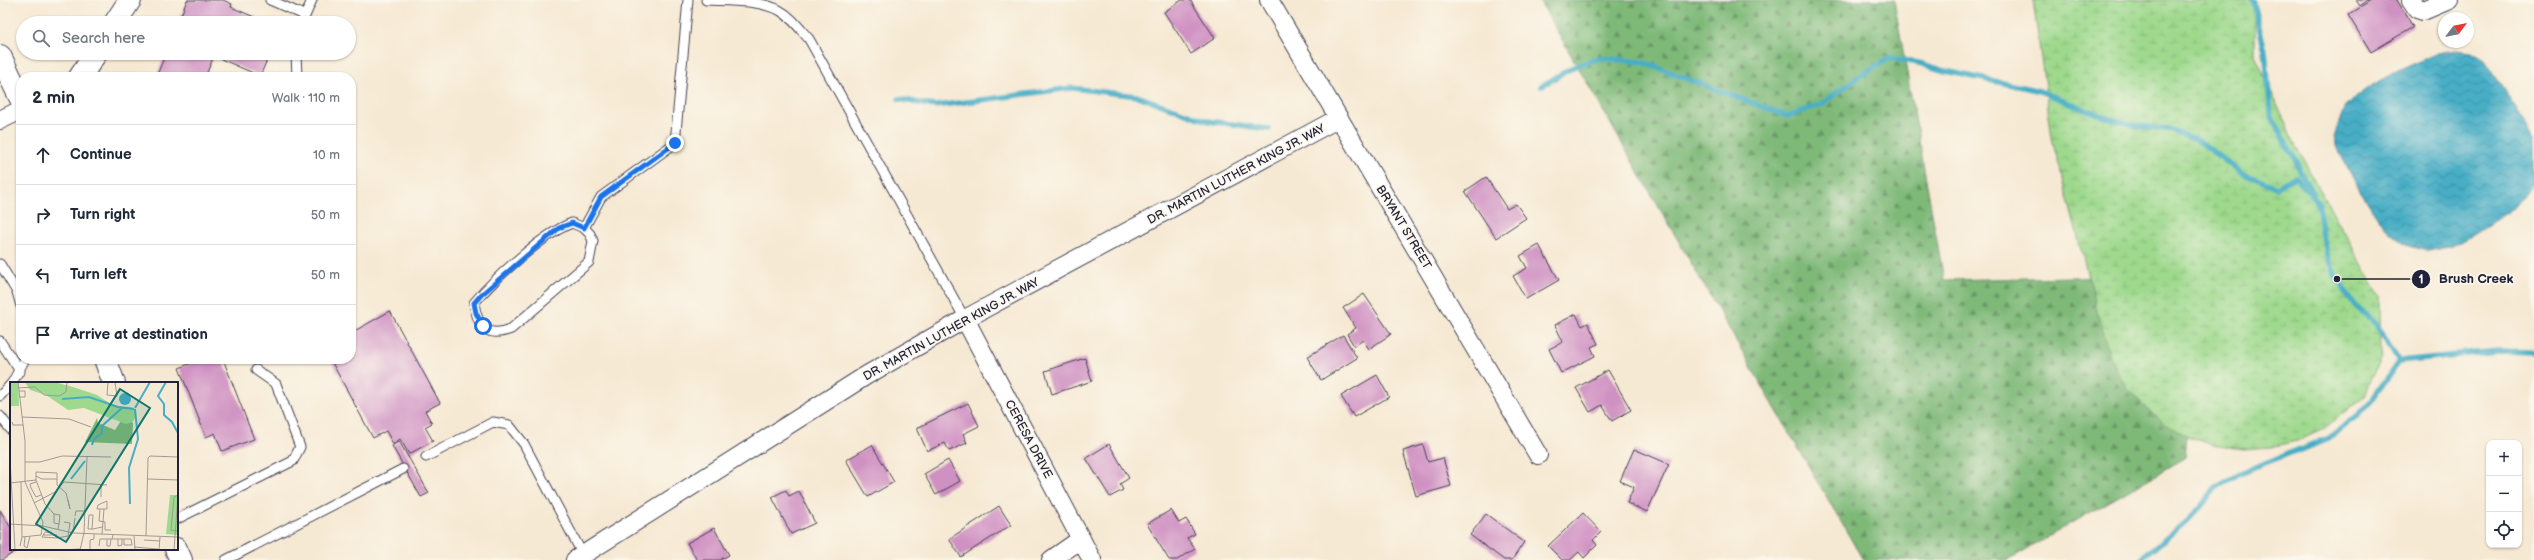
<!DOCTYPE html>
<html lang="en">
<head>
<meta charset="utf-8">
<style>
  :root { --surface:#fff; --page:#f2f2f3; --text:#1f2937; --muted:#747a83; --line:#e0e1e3 }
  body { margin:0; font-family:"Balsamiq Sans",sans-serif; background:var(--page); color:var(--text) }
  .controls { position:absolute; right:12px; bottom:12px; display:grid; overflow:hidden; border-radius:8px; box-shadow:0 1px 3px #0004 }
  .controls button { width:36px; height:36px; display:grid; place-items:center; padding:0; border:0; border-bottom:1px solid var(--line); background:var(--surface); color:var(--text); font:20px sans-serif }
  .compass { position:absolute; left:2438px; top:12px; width:36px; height:36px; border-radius:50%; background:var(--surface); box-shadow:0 1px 3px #0004; rotate:58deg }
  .stop { position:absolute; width:12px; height:12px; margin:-9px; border:3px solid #1a73e8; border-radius:50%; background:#fff }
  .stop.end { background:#1a73e8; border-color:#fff; box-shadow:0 1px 4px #0008 }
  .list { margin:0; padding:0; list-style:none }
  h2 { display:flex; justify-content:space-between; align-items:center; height:52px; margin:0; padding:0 16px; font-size:17px }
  h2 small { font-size:13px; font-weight:400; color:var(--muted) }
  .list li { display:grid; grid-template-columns:26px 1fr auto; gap:12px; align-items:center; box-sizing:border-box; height:60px; padding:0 16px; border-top:1px solid var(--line) }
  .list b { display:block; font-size:15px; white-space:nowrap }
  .list em { font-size:13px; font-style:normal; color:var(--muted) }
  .icon { flex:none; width:22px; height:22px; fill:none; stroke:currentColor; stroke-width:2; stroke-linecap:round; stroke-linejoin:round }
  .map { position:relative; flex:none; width:2534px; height:560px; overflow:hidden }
  .search { position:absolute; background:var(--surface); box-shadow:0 1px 3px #0004; left:16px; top:16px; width:340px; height:44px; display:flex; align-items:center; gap:10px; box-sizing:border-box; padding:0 14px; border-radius:22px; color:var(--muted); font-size:15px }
  .panel { position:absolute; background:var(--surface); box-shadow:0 1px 3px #0004; left:16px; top:72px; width:340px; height:292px; border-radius:16px }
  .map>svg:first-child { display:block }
  .forest { fill:url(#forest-firs); stroke:#506e5a }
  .wetland { fill:url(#wetland-marsh); stroke:#607e64 }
  .water { fill:url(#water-waves); stroke:#346880 }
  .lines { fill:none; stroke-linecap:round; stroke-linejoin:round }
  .stream { stroke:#47aec6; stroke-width:5.5 }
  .building { fill:#cf90c2 }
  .lane-casing { stroke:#424052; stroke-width:11 }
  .street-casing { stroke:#424052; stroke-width:20 }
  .secondary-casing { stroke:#424052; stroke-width:24 }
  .highway-casing { stroke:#424052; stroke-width:24 }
  .lane { stroke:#fff; stroke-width:9 }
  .street { stroke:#fff; stroke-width:18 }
  .secondary { stroke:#fff; stroke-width:22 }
  .highway { stroke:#fff; stroke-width:22 }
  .route { stroke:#1a73e8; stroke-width:5 }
  .labels { text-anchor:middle; stroke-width:3.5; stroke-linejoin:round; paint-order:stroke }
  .street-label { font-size:12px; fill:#22223b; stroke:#fbf7ec }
  .inset-river { fill:none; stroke:#47aec6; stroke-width:2 }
  .inset-road { fill:none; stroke:#a19996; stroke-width:1 }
  .view { fill:#0f766e; fill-opacity:0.15; stroke:#0f766e; stroke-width:2 }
  .inset-edge { fill:none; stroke:#22223b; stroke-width:2 }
  .leader { fill:none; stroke:#22223b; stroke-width:1.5 }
  .callout-dot { fill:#22223b; stroke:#fbf7ec; stroke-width:1.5 }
  .mark-label { font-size:12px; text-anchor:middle; font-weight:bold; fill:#fff }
  .callout-label { font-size:13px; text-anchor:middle; font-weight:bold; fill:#22223b; stroke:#fbf7ec; stroke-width:3.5; stroke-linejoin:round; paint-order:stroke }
</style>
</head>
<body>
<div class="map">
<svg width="2534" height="560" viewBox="0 0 2534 560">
  <defs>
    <pattern id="forest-firs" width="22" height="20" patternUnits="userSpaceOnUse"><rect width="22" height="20" fill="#7eb978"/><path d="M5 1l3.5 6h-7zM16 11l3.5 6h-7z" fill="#679664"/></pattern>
    <pattern id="wetland-marsh" width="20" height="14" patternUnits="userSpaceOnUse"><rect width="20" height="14" fill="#9ed98d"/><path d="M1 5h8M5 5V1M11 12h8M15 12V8" fill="none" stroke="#88ba7b"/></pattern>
    <pattern id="water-waves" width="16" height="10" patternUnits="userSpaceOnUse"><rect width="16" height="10" fill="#47aec6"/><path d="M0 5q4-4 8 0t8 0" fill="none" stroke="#3b8da2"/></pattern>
  </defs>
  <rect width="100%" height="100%" fill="#fbf7ec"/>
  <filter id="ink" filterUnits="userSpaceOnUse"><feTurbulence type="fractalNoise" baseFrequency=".025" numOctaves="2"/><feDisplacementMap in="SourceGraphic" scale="8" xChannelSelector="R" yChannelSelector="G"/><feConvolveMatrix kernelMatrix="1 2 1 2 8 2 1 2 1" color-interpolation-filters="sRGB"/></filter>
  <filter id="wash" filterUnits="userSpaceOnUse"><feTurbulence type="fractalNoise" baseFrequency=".012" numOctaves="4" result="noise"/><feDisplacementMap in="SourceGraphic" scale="16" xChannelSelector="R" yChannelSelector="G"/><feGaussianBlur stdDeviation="0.9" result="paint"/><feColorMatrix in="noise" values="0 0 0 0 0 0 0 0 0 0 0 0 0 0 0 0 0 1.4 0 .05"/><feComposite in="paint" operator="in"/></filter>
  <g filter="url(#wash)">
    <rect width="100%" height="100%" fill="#f6e9d3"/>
    <!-- forest -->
    <polygon class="forest" points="1539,0 1894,0 1944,280 2201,274 2185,458 2008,560 1863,560"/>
    <!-- wetland -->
    <polygon class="wetland" points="2033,0 2255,0 2255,55 2296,147 2380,296 2381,356 2365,395 2322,430 2297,441 2271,447 2244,449 2218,446 2192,438 2168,426 2147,409 2129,390 2115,367 2105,342 2052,138"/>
    <!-- water -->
    <polygon class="water" points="2455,50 2472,52 2485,60 2525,122 2534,138 2534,183 2514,208 2475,233 2452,246 2428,251 2406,245 2388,231 2361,193 2336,146 2335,133 2345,106 2378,81 2437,53"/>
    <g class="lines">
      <!-- stream -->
      <g class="stream">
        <polyline points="2252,0 2265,50 2271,115 2313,193"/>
        <polyline points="1541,86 1575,66 1600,58 1642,62 1787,116 1820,105 1858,77 1890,58 1919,63 1945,71 2037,90 2113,120 2139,126 2167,129 2202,143 2241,173 2277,187 2296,176 2319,204"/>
        <polyline points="899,99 935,106 1072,88 1137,96 1208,121 1269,129"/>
        <polyline points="2318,202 2323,237 2329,260 2337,279 2354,304 2376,323 2399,361"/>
        <polyline points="2399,361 2497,351 2534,352"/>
        <polyline points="2140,560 2189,519 2217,487 2240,473 2328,438 2354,419 2371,401 2399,361"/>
      </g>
    </g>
    <g id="blocks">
      <!-- building -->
      <g class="building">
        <polygon points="187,0 223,0 232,4 231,7 268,23 178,23"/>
        <polygon points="1182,0 1190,0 1215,38 1191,54 1164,12"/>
        <polygon points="2356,0 2369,0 2360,6"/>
        <polygon points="2373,0 2397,0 2413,27 2371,52 2348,15"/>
        <polygon points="166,53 270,53 260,76 214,56 205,77 156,77"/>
        <polygon points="1486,177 1507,209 1516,204 1526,218 1496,238 1465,191"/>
        <polygon points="1539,245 1559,280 1526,299 1513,276 1527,268 1520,256"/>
        <polygon points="1364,294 1391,334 1369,349 1363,340 1354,346 1347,334 1356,328 1343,308"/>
        <polygon points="390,311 440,403 425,411 432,423 425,427 433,441 409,454 400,439 393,444 386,431 373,438 330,359 351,359 351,333"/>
        <polygon points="1576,314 1582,326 1588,323 1598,344 1591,347 1595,356 1561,373 1549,349 1563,342 1555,325"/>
        <polygon points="1343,335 1357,358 1321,380 1307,357"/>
        <polygon points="1085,358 1092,381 1052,394 1045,371"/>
        <polygon points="202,359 223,359 254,439 222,451 215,433 206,437 179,368"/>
        <polygon points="1608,370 1631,410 1612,421 1602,405 1590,412 1576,388"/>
        <polygon points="1377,375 1389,397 1354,417 1341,396"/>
        <polygon points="968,403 979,426 963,434 967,443 949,451 945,443 927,451 917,428"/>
        <polygon points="399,441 429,493 421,497 392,446"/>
        <polygon points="1109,444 1129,478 1120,484 1123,490 1110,497 1086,458"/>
        <polygon points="872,445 894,482 868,497 846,460"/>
        <polygon points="1423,445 1428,462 1443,458 1451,486 1416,496 1403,451"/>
        <polygon points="1634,449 1669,464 1647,512 1627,503 1634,487 1620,481"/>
        <polygon points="948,460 960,481 936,495 924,474"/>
        <polygon points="786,490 789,496 799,491 815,523 791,534 772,497"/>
        <polygon points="999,506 1011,525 961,557 949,539"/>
        <polygon points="0,510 11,528 11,549 19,549 2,560 0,560"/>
        <polygon points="1171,510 1179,523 1186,519 1195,534 1187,538 1195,549 1177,560 1169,560 1147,524"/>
        <polygon points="1583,513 1601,532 1593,540 1597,545 1584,558 1579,552 1570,560 1562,560 1548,546"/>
        <polygon points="1486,514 1524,542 1512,560 1504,560 1470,535"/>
        <polygon points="714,528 729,555 720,560 697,560 687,543"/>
      </g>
    </g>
  </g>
  <g filter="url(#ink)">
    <use href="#blocks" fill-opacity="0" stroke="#424052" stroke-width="1"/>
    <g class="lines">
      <defs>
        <g id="lane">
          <polyline points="270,0 304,15"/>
          <path d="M706,0C729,1 756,0 777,9C790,15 800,29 809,39L965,319"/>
          <polyline points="302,23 312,0"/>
          <polyline points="296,53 297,77"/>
          <path d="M572,223L584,228L590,234L593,241L589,262L511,329C487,338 478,328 474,303C494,279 544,233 572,223Z"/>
          <polyline points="584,228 601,197 675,143 688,0"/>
          <polyline points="0,264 17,292 21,306"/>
          <polyline points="0,341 20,371"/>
          <polyline points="12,383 25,359"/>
          <polyline points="0,396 11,384"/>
          <polyline points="0,416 11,430"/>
          <polyline points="426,457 493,422 509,425 524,444 583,555"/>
          <polyline points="177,519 293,461 300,447 276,384 256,370"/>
          <polyline points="226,560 403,469"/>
        </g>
        <g id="street">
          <polyline points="1269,0 1538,455"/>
          <polyline points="2411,0 2417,9 2423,11 2449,0"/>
          <polyline points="0,120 21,110"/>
          <polyline points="965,319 1092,560"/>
          <polyline points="575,560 867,375 965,319 1339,118"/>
          <polyline points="1051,560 1081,539"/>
        </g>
        <g id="secondary">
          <polyline points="115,23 130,0"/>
          <polyline points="80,77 96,53"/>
        </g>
        <g id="highway">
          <polyline points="0,56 21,99"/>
          <polyline points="105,359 114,383"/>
          <polyline points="176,549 181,560"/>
        </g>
      </defs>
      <!-- lane casing -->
      <use href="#lane" class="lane-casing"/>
      <!-- street casing -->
      <use href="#street" class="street-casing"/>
      <!-- secondary casing -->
      <use href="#secondary" class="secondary-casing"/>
      <!-- highway casing -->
      <use href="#highway" class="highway-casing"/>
      <!-- lane -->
      <use href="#lane" class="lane"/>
      <!-- street -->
      <use href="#street" class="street"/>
      <!-- secondary -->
      <use href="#secondary" class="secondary"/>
      <!-- highway -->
      <use href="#highway" class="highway"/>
    </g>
  </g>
  <g class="lines" filter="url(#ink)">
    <!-- route -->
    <polyline class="route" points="483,326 476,313 474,303 481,295 559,228 572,223 584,228 601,197 675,143"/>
  </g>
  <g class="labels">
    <!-- street labels -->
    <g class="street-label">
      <text transform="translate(1236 174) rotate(-28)" y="4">DR. MARTIN LUTHER KING JR. WAY</text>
      <text transform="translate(1404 227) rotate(59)" y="4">BRYANT STREET</text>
      <text transform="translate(951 329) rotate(-29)" y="4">DR. MARTIN LUTHER KING JR. WAY</text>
      <text transform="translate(1029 439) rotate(62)" y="4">CERESA DRIVE</text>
    </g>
  </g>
  <!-- overview -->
  <g transform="translate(10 382)">
    <rect width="168" height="168" fill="#f6e9d3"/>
    <path d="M114,34L123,41L122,62L75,60L87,36L88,41L105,48Z" fill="#7eb978"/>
    <path d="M15,0H44L63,5L87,13L104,24L121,25L126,29V35L122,40L116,42L74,26L58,28L36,13L20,8Z" fill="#9ed98d"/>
    <path d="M160,113H168V153L156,152Z" fill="#9ed98d"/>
    <path d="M0,0H8L9,24H0Z" fill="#9ed98d"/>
    <path d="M109 17a6 6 0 1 1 12 0a6 6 0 1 1-12 0Z" fill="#47aec6"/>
    <path class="inset-river" d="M156,0L148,14L154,22V33L162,40L168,51M52,17L79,15L108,25L124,27M125,26L140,0M82,63L84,57L92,51V44L112,26M61,97L75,79M120,122L119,86L128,57L125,27"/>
    <path class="inset-road" d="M8,0L15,59V100L33,140L31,153L12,155M98,0L97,13L107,14L105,0M8,6L25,5L34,13L49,14L56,10L57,0M9,9H15V15H9M12,35L59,37L81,45M2,40L3,43H13M0,77L5,168M15,80H30L52,74L101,75M26,94L32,97H47M138,97L168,98M26,98V90L47,91V103L56,111L60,127L58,118M26,100L20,102L21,106L26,115L31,113M0,101L26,98L35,122L44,132M91,102V115M168,113L164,115L161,148L168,149M24,121L45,110L54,100L97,103M90,127L89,139L95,140V148H101M65,134L66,129H75M0,142L33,144L63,151L168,155M48,147L49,142L44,141V132L50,133L49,142M82,147L83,133H79L78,147H83L92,145M63,150L65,136M92,152L94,127H97V119L88,123L87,127H94M33,153H47M124,154L125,168M136,154L138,76L140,74L168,75M15,155L14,164L17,166L20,154M47,156L42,151L35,150L32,155L47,156L58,154L60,141L54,140M101,157L100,164H97V157H102L103,153M102,157H108V164L112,163V157M108,157H121L122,163H114V157M134,158L150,159M10,164L12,155L11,100M89,164L90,157H97M124,165L148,167M51,168L70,167M70,168L74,151L77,75M80,168V158L84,157V152M149,168L150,155M164,168L168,113"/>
    <path class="view" d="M110,7L140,26L56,160L26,142Z"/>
    <rect width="168" height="168" class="inset-edge"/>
  </g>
  <!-- callouts -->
  <path class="leader" d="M2337 279L2421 279"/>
  <g class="callout-dot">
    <circle cx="2337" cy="279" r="4"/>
    <circle cx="2421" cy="279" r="10"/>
  </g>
  <g class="mark-label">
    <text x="2421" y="283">1</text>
  </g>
  <g class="callout-label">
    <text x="2476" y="283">Brush Creek</text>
  </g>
</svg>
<div class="controls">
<button>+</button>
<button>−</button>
<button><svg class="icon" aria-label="locate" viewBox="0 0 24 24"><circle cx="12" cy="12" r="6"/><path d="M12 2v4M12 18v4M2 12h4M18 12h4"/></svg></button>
</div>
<svg class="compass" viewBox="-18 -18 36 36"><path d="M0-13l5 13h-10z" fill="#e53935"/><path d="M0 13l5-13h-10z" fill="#747a83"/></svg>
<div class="stop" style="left:483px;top:326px"></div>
<div class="stop end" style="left:675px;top:143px"></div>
<div class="search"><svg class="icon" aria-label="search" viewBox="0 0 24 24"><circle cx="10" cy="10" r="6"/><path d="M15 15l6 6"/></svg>Search here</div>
<section class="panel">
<h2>2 min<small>Walk · 110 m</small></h2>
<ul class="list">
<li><svg class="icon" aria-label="ahead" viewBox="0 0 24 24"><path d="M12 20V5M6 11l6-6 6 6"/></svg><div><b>Continue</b></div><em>10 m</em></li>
<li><svg class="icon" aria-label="right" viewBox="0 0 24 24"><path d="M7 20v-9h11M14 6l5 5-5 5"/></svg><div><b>Turn right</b></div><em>50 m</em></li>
<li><svg class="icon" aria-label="left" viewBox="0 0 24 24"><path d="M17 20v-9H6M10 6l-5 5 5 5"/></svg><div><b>Turn left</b></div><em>50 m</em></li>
<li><svg class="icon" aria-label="arrive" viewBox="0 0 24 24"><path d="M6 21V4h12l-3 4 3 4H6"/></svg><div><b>Arrive at destination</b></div></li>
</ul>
</section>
</div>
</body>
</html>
